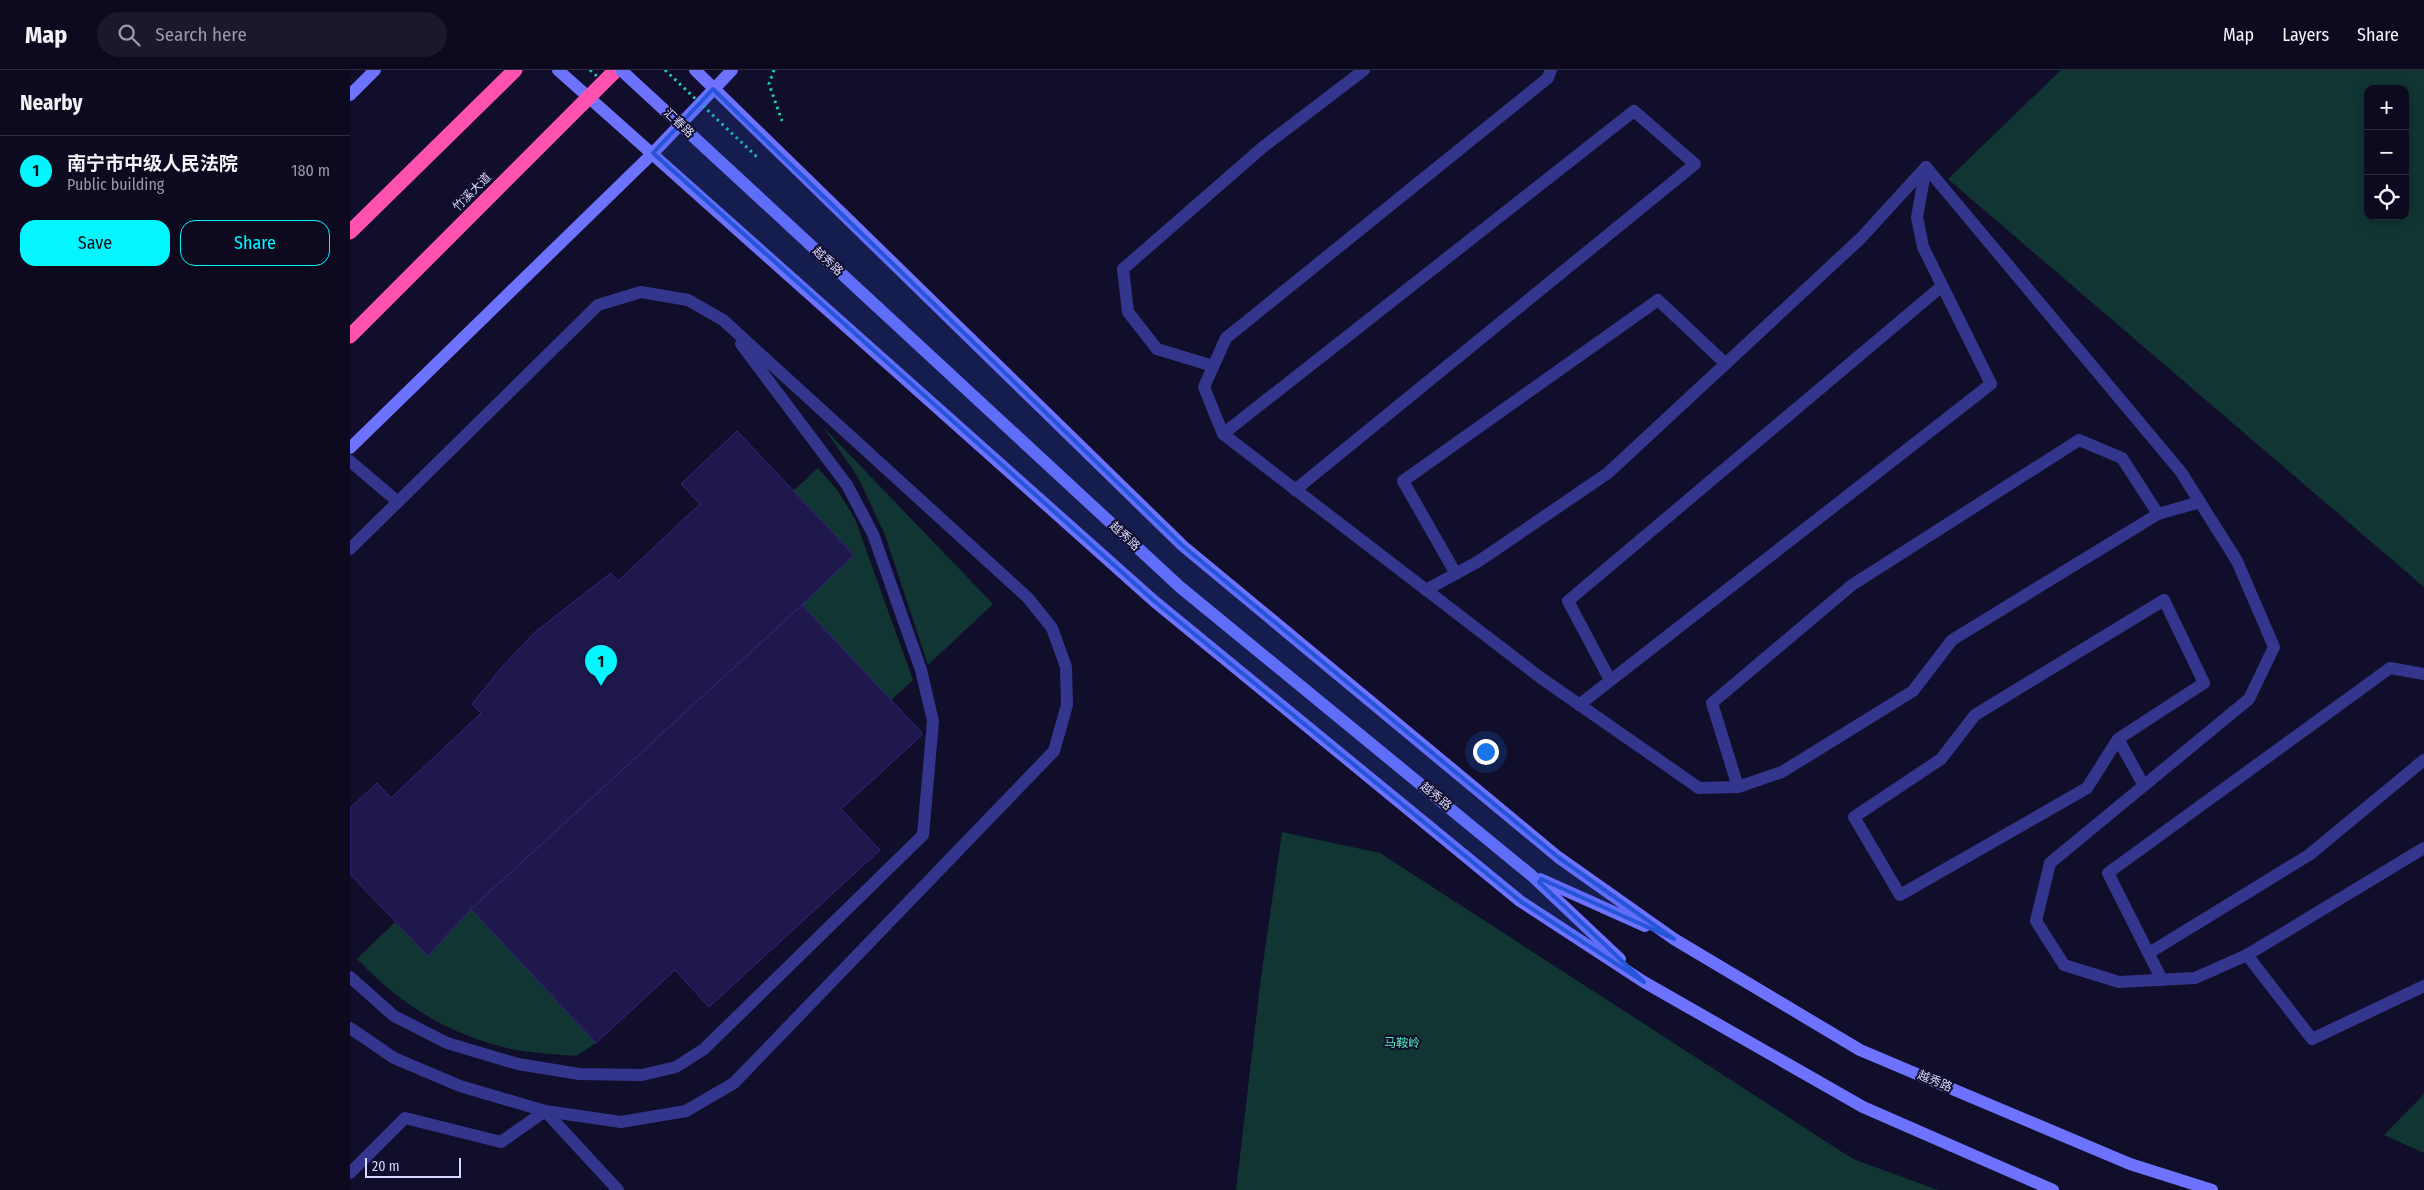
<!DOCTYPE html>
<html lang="en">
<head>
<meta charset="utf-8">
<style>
  :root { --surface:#0d0a20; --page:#1b182d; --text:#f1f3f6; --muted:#9a9aa5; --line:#2d2b3e; --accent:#03f5ff }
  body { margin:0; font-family:"Fira Sans Condensed","Noto Sans SC",sans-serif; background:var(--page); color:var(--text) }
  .controls { position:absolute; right:15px; top:15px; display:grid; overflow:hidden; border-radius:10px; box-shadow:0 2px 12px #0003 }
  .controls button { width:45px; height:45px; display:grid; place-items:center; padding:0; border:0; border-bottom:1px solid var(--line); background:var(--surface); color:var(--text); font:25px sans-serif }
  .scale { position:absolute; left:15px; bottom:12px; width:96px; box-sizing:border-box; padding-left:5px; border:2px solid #d9d7ff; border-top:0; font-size:14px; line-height:18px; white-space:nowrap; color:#d9d7ff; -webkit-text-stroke:4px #110e2b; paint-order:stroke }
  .you { position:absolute; left:1135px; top:681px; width:18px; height:18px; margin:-12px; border:4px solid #fff; border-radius:50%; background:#1a73e8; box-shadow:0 0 0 8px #1a73e833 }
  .badge { display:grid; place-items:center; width:32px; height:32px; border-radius:50%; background:var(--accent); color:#111; font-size:16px; font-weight:700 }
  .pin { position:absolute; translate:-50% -41px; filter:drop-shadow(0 1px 2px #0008) }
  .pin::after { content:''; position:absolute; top:26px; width:18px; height:15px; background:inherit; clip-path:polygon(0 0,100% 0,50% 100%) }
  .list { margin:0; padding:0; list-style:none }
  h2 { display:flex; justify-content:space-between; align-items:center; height:65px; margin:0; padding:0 20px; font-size:21px }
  h2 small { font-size:16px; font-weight:400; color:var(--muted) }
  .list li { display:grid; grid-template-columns:32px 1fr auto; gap:15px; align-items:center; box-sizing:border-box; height:70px; padding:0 20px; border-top:1px solid var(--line) }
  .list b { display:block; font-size:19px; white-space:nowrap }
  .list p { margin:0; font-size:16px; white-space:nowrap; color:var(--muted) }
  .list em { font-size:16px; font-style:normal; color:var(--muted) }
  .actions { display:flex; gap:10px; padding:15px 20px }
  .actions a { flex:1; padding:11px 0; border:1px solid var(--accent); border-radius:15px; text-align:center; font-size:18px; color:var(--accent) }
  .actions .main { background:var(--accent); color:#111 }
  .icon { flex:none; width:28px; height:28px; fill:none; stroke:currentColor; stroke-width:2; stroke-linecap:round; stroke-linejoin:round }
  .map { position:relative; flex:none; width:2074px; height:1120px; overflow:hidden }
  header { display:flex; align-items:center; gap:30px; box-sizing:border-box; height:70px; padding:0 25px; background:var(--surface); border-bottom:1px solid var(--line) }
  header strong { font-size:24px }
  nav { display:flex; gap:28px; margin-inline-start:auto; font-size:18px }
  .search { width:350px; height:45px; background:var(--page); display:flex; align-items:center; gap:12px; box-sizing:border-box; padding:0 18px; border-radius:28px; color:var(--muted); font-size:19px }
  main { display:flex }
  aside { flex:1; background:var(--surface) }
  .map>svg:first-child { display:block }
  .green { fill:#103532; fill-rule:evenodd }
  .building { fill:#1f184d; stroke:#33287c }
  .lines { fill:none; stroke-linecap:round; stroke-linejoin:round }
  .path { stroke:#23c7b3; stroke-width:3; stroke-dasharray:2.5 4; stroke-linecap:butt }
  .lane { stroke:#34368e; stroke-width:12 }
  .street { stroke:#34368e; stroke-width:12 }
  .secondary { stroke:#6e73ff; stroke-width:12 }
  .highway { stroke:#ff52af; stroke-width:15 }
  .path-bridge { stroke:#23c7b3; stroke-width:3; stroke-dasharray:2.5 4; stroke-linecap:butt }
  .secondary-bridge { stroke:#6e73ff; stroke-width:12 }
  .marked { fill:#2655da; fill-opacity:0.2; stroke:#2655da; stroke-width:4; stroke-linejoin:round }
  .labels { text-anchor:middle; stroke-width:4; stroke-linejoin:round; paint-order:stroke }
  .street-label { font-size:12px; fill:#d9d7ff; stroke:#110e2b }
  .park-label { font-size:12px; fill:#56ecbe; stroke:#110e2b }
</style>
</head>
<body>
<header>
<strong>Map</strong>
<div class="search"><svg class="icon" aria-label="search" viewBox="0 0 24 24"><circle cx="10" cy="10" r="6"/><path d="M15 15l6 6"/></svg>Search here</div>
<nav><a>Map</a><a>Layers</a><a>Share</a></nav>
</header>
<main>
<aside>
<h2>Nearby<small></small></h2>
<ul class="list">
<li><span class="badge">1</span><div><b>南宁市中级人民法院</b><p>Public building</p></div><em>180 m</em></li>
</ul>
<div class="actions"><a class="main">Save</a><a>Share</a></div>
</aside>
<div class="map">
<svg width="2074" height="1120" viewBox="0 0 2074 1120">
  <rect width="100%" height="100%" fill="#110e2b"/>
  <!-- green -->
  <g class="green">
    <path d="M1711,0H2074V517L1598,109ZM2018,19H2055V146H2018Z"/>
    <polygon points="473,357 643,534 578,595 535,465 508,407"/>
    <polygon points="468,398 488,421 505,449 563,610 541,630 452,535 504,485 443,421"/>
    <polygon points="932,762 1030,783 1503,1089 1588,1120 886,1120 911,907"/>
    <path d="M121,839L246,973L226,986C203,984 179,983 157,978C96,963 50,934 7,889L45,852L78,886Z"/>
    <polygon points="2074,1024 2074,1083 2034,1065"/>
  </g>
  <!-- building -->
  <g class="building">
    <polygon points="387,361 504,485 452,535 121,839 78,886 0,804 0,738 27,713 41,728 131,643 122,634 152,597 185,562 261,503 268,511 350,434 331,414"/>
    <polygon points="452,535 573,664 491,739 530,780 359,937 325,900 246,973 121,839"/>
  </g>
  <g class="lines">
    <!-- path -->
    <polyline class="path" points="424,0 419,14 432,51"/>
    <!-- lane -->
    <g class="lane">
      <polyline points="1201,0 1198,8 876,268 854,317 873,364 1191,608 1349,718 1388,717 1432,702 1563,621 1602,570 1808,444 1850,432"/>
      <polyline points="1576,97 1831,402 1887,491 1924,577 1899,629 1700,793 1686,851 1714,895 1769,912 1845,908 1897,885 2074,778"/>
      <polyline points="873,364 1284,41 1345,94 945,420"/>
      <polyline points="0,391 48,432"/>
      <polyline points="0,479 248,235 291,222 338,230 373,250 678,528 702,558 716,597 717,635 704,681 384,1013 336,1041 271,1052 195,1041 110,1016 44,988 0,958"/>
      <polyline points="1106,504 1053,411 1308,230 1376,294"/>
      <polyline points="1076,520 1129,491 1258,403 1511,168 1576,97"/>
      <polyline points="1260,610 1218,531 1592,216"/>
      <polyline points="1229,635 1641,314 1573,177 1567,147 1576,97"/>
      <polyline points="1768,669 1737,718 1550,825 1504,747 1591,689 1625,645 1814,530 1854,613 1768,669 1793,714"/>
      <polyline points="1388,717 1362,633 1502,515 1729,370 1772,388 1808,444"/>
      <polyline points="1799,883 1959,785 2074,690"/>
      <polyline points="1897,885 1962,969 2074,916"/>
      <polyline points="0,907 44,946 97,973 168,994 229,1004 292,1005 326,997 354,979 573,765 583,651 571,600 523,464 497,415 391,274"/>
      <polyline points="1812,910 1758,803 2040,598 2074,604"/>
      <polyline points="0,1103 55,1048 151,1072 195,1041 268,1120"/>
    </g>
    <!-- street -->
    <polyline class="street" points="863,296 807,279 778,242 773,199 913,77 1014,0"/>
    <!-- secondary -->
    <g class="secondary">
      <polyline points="208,0 804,531 1170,831 1294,912 1513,1037 1703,1120"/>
      <polyline points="345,0 833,476 1208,787 1324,869 1510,980 1780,1094 1862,1120"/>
      <polyline points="0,25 25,0"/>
      <polyline points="387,107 830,517 1181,805 1270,889"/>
      <polyline points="0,378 303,83 382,0"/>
      <polyline points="1190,809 1295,856"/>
    </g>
    <!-- highway -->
    <g class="highway">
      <polyline points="0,162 165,0"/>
      <polyline points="0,266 266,0"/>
    </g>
    <!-- path-bridge -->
    <g class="path-bridge">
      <polyline points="240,0 249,8"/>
      <polyline points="315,0 408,88"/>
    </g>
    <!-- secondary-bridge -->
    <polyline class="secondary-bridge" points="271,0 387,107"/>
  </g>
  <!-- marked area -->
  <path class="marked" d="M363,19L833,476L1208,787L1324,869L1191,809L1189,812L1294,912L1170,831L804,531L303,83Z"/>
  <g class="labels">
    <!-- street labels -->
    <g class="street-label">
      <text transform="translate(329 53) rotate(43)" y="4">汇春路</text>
      <text transform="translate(122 122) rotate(-45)" y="4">竹溪大道</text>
      <text transform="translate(478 191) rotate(43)" y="4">越秀路</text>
      <text transform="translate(775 466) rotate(43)" y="4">越秀路</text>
      <text transform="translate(1086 726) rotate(39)" y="4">越秀路</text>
      <text transform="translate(1585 1011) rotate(23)" y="4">越秀路</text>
    </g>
    <!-- park labels -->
    <g class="park-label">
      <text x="1052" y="977">马鞍岭</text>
    </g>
  </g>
</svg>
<div class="controls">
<button>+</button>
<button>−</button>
<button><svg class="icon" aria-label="locate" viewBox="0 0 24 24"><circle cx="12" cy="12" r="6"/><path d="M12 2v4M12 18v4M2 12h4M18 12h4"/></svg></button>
</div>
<div class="scale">20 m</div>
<div class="you"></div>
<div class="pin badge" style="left:251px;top:616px">1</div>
</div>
</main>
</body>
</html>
